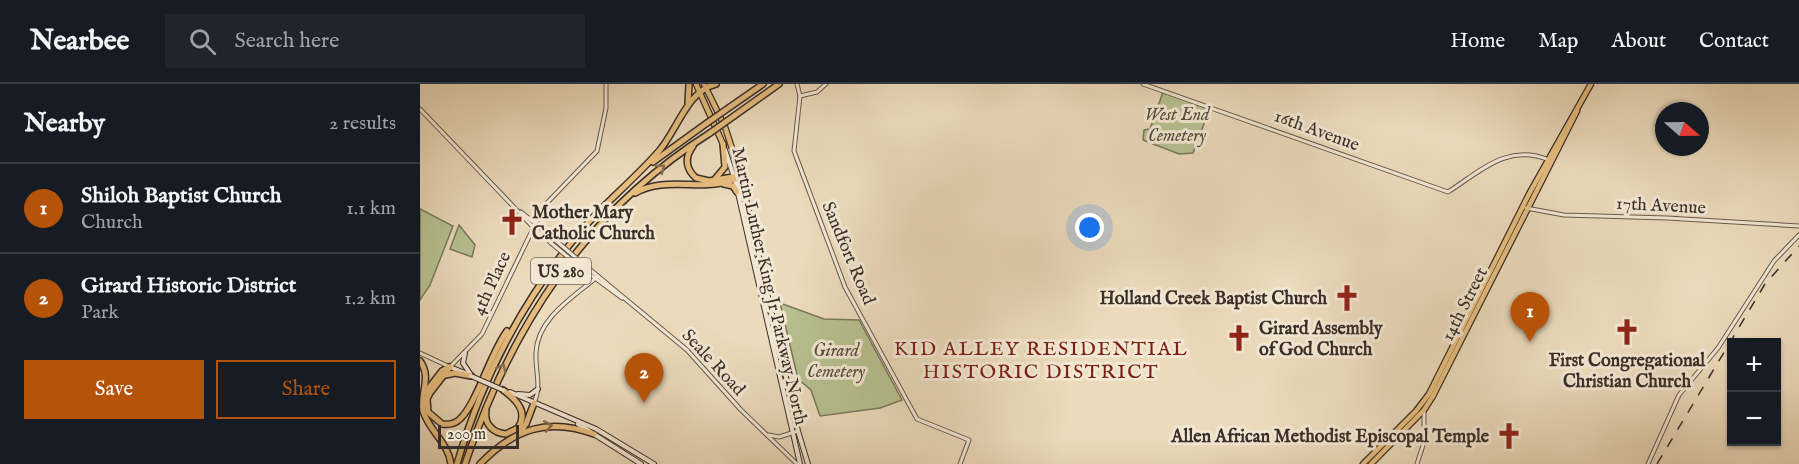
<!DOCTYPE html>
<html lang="en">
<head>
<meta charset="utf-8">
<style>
  :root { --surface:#171b24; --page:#20242c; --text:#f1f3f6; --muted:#9ea1a6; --line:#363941; --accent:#b45309 }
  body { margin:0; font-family:"IM FELL English",serif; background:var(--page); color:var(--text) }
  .controls { position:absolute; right:18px; bottom:18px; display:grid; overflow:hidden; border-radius:0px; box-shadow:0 2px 4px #0004 }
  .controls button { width:54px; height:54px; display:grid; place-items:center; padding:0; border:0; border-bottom:2px solid var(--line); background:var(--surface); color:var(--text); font:30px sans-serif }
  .compass { position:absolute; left:1235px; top:18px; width:54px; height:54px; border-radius:50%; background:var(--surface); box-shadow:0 2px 4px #0004; rotate:110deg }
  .scale { position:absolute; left:18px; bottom:15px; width:81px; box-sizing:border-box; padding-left:6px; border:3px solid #3b2f29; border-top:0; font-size:16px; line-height:21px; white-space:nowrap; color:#3b2f29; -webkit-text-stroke:4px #f2e7d3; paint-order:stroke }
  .you { position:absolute; left:670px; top:144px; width:21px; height:21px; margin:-15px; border:4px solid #fff; border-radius:50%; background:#1a73e8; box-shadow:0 0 0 9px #1a73e833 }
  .badge { display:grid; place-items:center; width:39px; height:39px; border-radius:50%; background:var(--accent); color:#fff; font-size:20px; font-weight:700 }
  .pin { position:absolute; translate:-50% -50px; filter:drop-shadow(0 2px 3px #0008) }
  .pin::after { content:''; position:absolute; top:32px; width:21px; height:18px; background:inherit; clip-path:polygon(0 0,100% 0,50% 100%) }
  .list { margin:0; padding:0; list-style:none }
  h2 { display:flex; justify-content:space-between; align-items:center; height:78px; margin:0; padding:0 24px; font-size:26px }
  h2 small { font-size:20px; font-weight:400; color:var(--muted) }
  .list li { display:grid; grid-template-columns:39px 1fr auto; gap:18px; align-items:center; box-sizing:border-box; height:90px; padding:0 24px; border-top:2px solid var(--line) }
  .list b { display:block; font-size:22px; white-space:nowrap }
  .list p { margin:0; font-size:20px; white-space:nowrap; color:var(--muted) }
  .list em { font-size:20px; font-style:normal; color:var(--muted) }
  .actions { display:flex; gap:12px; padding:18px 24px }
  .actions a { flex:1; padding:14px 0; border:2px solid var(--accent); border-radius:0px; text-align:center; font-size:21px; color:var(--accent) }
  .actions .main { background:var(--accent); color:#fff }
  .icon { flex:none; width:33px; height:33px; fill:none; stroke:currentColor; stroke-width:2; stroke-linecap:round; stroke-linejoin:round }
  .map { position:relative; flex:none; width:1379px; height:380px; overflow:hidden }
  header { display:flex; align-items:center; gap:36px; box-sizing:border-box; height:84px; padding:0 30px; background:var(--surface); border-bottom:2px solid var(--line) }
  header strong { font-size:28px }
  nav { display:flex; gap:33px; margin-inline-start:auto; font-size:21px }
  .search { width:420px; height:54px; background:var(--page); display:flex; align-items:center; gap:15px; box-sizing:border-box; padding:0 21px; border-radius:0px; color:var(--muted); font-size:22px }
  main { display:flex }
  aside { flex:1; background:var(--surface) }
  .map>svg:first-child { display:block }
  .green { fill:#b7c090; stroke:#79785c; stroke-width:1.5 }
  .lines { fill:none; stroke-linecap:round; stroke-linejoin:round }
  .tertiary-casing { stroke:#675a4e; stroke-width:5 }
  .secondary-casing { stroke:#3b2f29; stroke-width:6 }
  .primary-casing { stroke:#3b2f29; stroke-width:7 }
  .trunk-casing { stroke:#3b2f29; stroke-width:7 }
  .motorway-casing { stroke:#3b2f29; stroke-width:8 }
  .tertiary { stroke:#f2e7d3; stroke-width:3 }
  .secondary { stroke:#f2e7d3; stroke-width:4 }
  .primary { stroke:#e6bd7e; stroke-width:4.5 }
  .trunk { stroke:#e6bd7e; stroke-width:4.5 }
  .motorway { stroke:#e6bd7e; stroke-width:5 }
  .rail { stroke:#3b2f29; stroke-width:1.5; stroke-dasharray:10 10; stroke-linecap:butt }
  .tertiary-bridge-casing { stroke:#675a4e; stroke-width:5; stroke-linecap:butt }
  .secondary-bridge-casing { stroke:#3b2f29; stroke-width:6; stroke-linecap:butt }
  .motorway-bridge-casing { stroke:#3b2f29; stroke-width:8; stroke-linecap:butt }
  .tertiary-bridge { stroke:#f2e7d3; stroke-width:3 }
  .secondary-bridge { stroke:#f2e7d3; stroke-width:4 }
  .motorway-bridge { stroke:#e6bd7e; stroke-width:5 }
  .oneway { stroke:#886f4f }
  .labels { text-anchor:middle; stroke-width:6; stroke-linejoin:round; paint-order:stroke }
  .shield { fill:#f2e7d3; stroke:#72665c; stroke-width:1.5 }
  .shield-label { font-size:16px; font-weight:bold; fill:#3b2f29 }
  .park-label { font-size:18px; font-style:italic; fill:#544c3e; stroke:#f2e7d3 }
  .street-label { font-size:18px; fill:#3b2f29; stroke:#f2e7d3 }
  .poi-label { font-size:18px; font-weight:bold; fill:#3b2f29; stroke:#f2e7d3; text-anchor:start }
  .neighbourhood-label { font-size:20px; letter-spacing:1.5px; fill:#7a1f14; stroke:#f2e7d3 }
</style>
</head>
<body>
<header>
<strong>Nearbee</strong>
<div class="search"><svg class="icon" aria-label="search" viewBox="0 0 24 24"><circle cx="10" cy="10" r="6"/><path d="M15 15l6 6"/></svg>Search here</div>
<nav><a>Home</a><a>Map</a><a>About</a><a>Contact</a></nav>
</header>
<main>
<aside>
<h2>Nearby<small>2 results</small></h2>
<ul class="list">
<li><span class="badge">1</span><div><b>Shiloh Baptist Church</b><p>Church</p></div><em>1.1 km</em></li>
<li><span class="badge">2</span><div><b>Girard Historic District</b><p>Park</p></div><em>1.2 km</em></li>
</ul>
<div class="actions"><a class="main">Save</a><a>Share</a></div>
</aside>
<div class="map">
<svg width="1379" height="380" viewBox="0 0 1379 380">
  <rect width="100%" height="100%" fill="#ebdabb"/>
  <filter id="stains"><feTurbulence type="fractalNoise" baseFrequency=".00333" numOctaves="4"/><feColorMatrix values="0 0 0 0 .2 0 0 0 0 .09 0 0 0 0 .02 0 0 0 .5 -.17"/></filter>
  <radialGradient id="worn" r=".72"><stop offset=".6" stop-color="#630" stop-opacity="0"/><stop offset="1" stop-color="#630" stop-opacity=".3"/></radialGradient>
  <!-- green -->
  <g class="green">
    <polygon points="743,8 790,24 773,69 759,70 723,56 724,46 730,45"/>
    <polygon points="0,125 33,142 10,201 0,216"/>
    <polygon points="39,141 55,161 52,173 30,165"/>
    <polygon points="360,219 404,235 439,236 482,316 460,324 400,332 391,306 378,295"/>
  </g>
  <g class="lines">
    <defs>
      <g id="tertiary">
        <polyline points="377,0 380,12 374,67 425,203 497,335 549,356 540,380"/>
        <path d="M723,0L1028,108C1061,87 1087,59 1129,76"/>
        <polyline points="380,12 397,8 406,0"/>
        <polyline points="0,25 113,143 131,159"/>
        <polyline points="1106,124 1144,131 1247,134 1379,142"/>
        <polyline points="101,128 134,155"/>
        <polyline points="162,179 267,266 321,326 377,380"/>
        <polyline points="160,183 202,214"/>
        <polyline points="0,269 30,283 62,250 124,122 177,67 186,24 186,0"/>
        <path d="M114,319C122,302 115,287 116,269C117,234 154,213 178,192"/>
        <polyline points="349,351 359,353 378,347"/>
        <polyline points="997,380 1004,358 1004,326"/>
        <polyline points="1228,380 1259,311 1298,264 1354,177 1379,151"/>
      </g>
      <g id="secondary">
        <polyline points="305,66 315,96 380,380"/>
        <polyline points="321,92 378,347 388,380"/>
        <polyline points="45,269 43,279 51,291"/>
        <polyline points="30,283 45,289"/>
        <polyline points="90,308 176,345 234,380"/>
        <polyline points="98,310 110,311 118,305"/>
        <polyline points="158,340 221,380"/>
      </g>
      <g id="primary">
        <polyline points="943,380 996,327 1009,310 1109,110 1171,0"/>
        <polyline points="951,380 1004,326 1013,312 1157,27"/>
      </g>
      <g id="trunk">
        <polyline points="276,0 303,60"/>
        <polyline points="284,0 305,43 321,92"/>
      </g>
      <g id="motorway">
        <polyline points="268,19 269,0"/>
        <polyline points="310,23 343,0"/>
        <polyline points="314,32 359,0"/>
        <path d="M273,62C264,74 266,85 276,94L289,97L319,92"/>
        <polyline points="233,78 287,39"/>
        <polyline points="295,95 305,83 303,60"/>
        <polyline points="304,100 313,102 317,108"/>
        <path d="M215,109C248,90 288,111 321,92"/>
        <path d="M0,277C12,293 0,309 3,327C9,347 28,358 31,380"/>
        <path d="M30,283L10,309L7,315L8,328L22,340C29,341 35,340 40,335C57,319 70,270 87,247"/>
        <polyline points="26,291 35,289 51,292"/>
        <polyline points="5,309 22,287 29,283"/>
        <path d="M66,327C64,340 73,349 86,350L98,344C109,328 96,315 83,306"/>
        <polyline points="99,349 106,340 114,319"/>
        <path d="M37,380C62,294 101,218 160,148C184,119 214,96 239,67C258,45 267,7 296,0"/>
        <path d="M45,380C91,243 165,128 290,49"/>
        <path d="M60,380C94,345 128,333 174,350"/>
      </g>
    </defs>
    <!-- tertiary casing -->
    <use href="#tertiary" class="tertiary-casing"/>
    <!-- secondary casing -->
    <use href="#secondary" class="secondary-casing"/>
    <!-- primary casing -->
    <use href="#primary" class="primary-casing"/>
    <!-- trunk casing -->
    <use href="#trunk" class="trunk-casing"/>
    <!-- motorway casing -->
    <use href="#motorway" class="motorway-casing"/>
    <!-- tertiary -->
    <use href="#tertiary" class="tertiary"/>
    <!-- secondary -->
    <use href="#secondary" class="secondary"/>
    <!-- primary -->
    <use href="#primary" class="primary"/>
    <!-- trunk -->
    <use href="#trunk" class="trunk"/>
    <!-- motorway -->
    <use href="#motorway" class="motorway"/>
    <!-- rail -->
    <polyline class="rail" points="1237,380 1345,200 1379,162"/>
    <defs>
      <g id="tertiary-bridge">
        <polyline points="134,155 162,179"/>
        <polyline points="131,159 160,183"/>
      </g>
      <polyline id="secondary-bridge" points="51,292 83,306"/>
      <g id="motorway-bridge">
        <polyline points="287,39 310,23"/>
        <polyline points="290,49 314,32"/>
      </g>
    </defs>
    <!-- tertiary-bridge casing -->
    <use href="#tertiary-bridge" class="tertiary-bridge-casing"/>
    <!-- secondary-bridge casing -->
    <use href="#secondary-bridge" class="secondary-bridge-casing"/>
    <!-- motorway-bridge casing -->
    <use href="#motorway-bridge" class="motorway-bridge-casing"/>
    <!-- tertiary-bridge -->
    <use href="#tertiary-bridge" class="tertiary-bridge"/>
    <!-- secondary-bridge -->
    <use href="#secondary-bridge" class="secondary-bridge"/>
    <!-- motorway-bridge -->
    <use href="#motorway-bridge" class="motorway-bridge"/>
  </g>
  <!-- one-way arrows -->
  <defs><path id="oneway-chevron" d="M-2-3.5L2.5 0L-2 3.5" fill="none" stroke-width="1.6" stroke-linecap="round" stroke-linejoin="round" transform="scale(1.5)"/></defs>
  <g class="oneway">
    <use href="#oneway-chevron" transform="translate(241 84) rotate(-38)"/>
    <use href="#oneway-chevron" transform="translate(82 284) rotate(-64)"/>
    <use href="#oneway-chevron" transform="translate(128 342) rotate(-9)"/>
  </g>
  <!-- icons -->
  <defs>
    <symbol id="church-bare" viewBox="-9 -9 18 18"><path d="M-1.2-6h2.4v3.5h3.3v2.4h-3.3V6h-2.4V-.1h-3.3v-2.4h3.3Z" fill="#8f2418" stroke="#f2e7d3" stroke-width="2.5" paint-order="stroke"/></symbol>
  </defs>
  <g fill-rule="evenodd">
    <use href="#church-bare" x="73" y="119" width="38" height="38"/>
    <use href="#church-bare" x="908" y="195" width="38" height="38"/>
    <use href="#church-bare" x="1188" y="229" width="38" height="38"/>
    <use href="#church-bare" x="800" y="235" width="38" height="38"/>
    <use href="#church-bare" x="1070" y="333" width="38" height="38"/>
  </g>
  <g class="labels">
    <!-- shield labels -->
    <rect class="shield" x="111" y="174" width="60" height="26" rx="4.5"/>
    <g class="shield-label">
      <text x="141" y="193">US 280</text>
    </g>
    <!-- park labels -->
    <g class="park-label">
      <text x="757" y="36">West End<tspan x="757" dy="21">Cemetery</tspan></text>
      <text x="416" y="272">Girard<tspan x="416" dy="21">Cemetery</tspan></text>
    </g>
    <!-- street labels -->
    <g class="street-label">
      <text transform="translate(897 46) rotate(20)" y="6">16th Avenue</text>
      <text transform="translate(1241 121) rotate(3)" y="6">17th Avenue</text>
      <text transform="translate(429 169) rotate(67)" y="6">Sandfort Road</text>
      <text transform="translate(71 199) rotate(-65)" y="6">4th Place</text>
      <text transform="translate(350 202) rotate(77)" y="6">Martin Luther King Jr Parkway North</text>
      <text transform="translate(1044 220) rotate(-63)" y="6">14th Street</text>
      <text transform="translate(294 278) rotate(47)" y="6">Seale Road</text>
    </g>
    <!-- poi labels -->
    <g class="poi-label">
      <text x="112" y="134">Mother Mary<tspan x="112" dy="21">Catholic Church</tspan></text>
      <text x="907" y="220" text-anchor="end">Holland Creek Baptist Church</text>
      <text x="839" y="250">Girard Assembly<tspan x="839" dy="21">of God Church</tspan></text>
      <text x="1207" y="282" text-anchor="middle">First Congregational<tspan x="1207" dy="21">Christian Church</tspan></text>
      <text x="1069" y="358" text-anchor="end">Allen African Methodist Episcopal Temple</text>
    </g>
    <!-- neighbourhood labels -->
    <g class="neighbourhood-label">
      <text x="621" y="271">KID ALLEY RESIDENTIAL<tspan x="621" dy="23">HISTORIC DISTRICT</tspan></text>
    </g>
  </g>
  <rect width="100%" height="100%" filter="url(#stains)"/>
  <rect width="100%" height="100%" fill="url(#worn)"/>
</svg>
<div class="controls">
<button>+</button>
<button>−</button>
</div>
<svg class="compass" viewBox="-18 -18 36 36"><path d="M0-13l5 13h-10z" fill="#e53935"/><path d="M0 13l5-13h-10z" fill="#9ea1a6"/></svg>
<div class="scale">200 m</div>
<div class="you"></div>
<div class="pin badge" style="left:1110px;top:258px">1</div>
<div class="pin badge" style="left:224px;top:319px">2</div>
</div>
</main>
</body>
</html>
